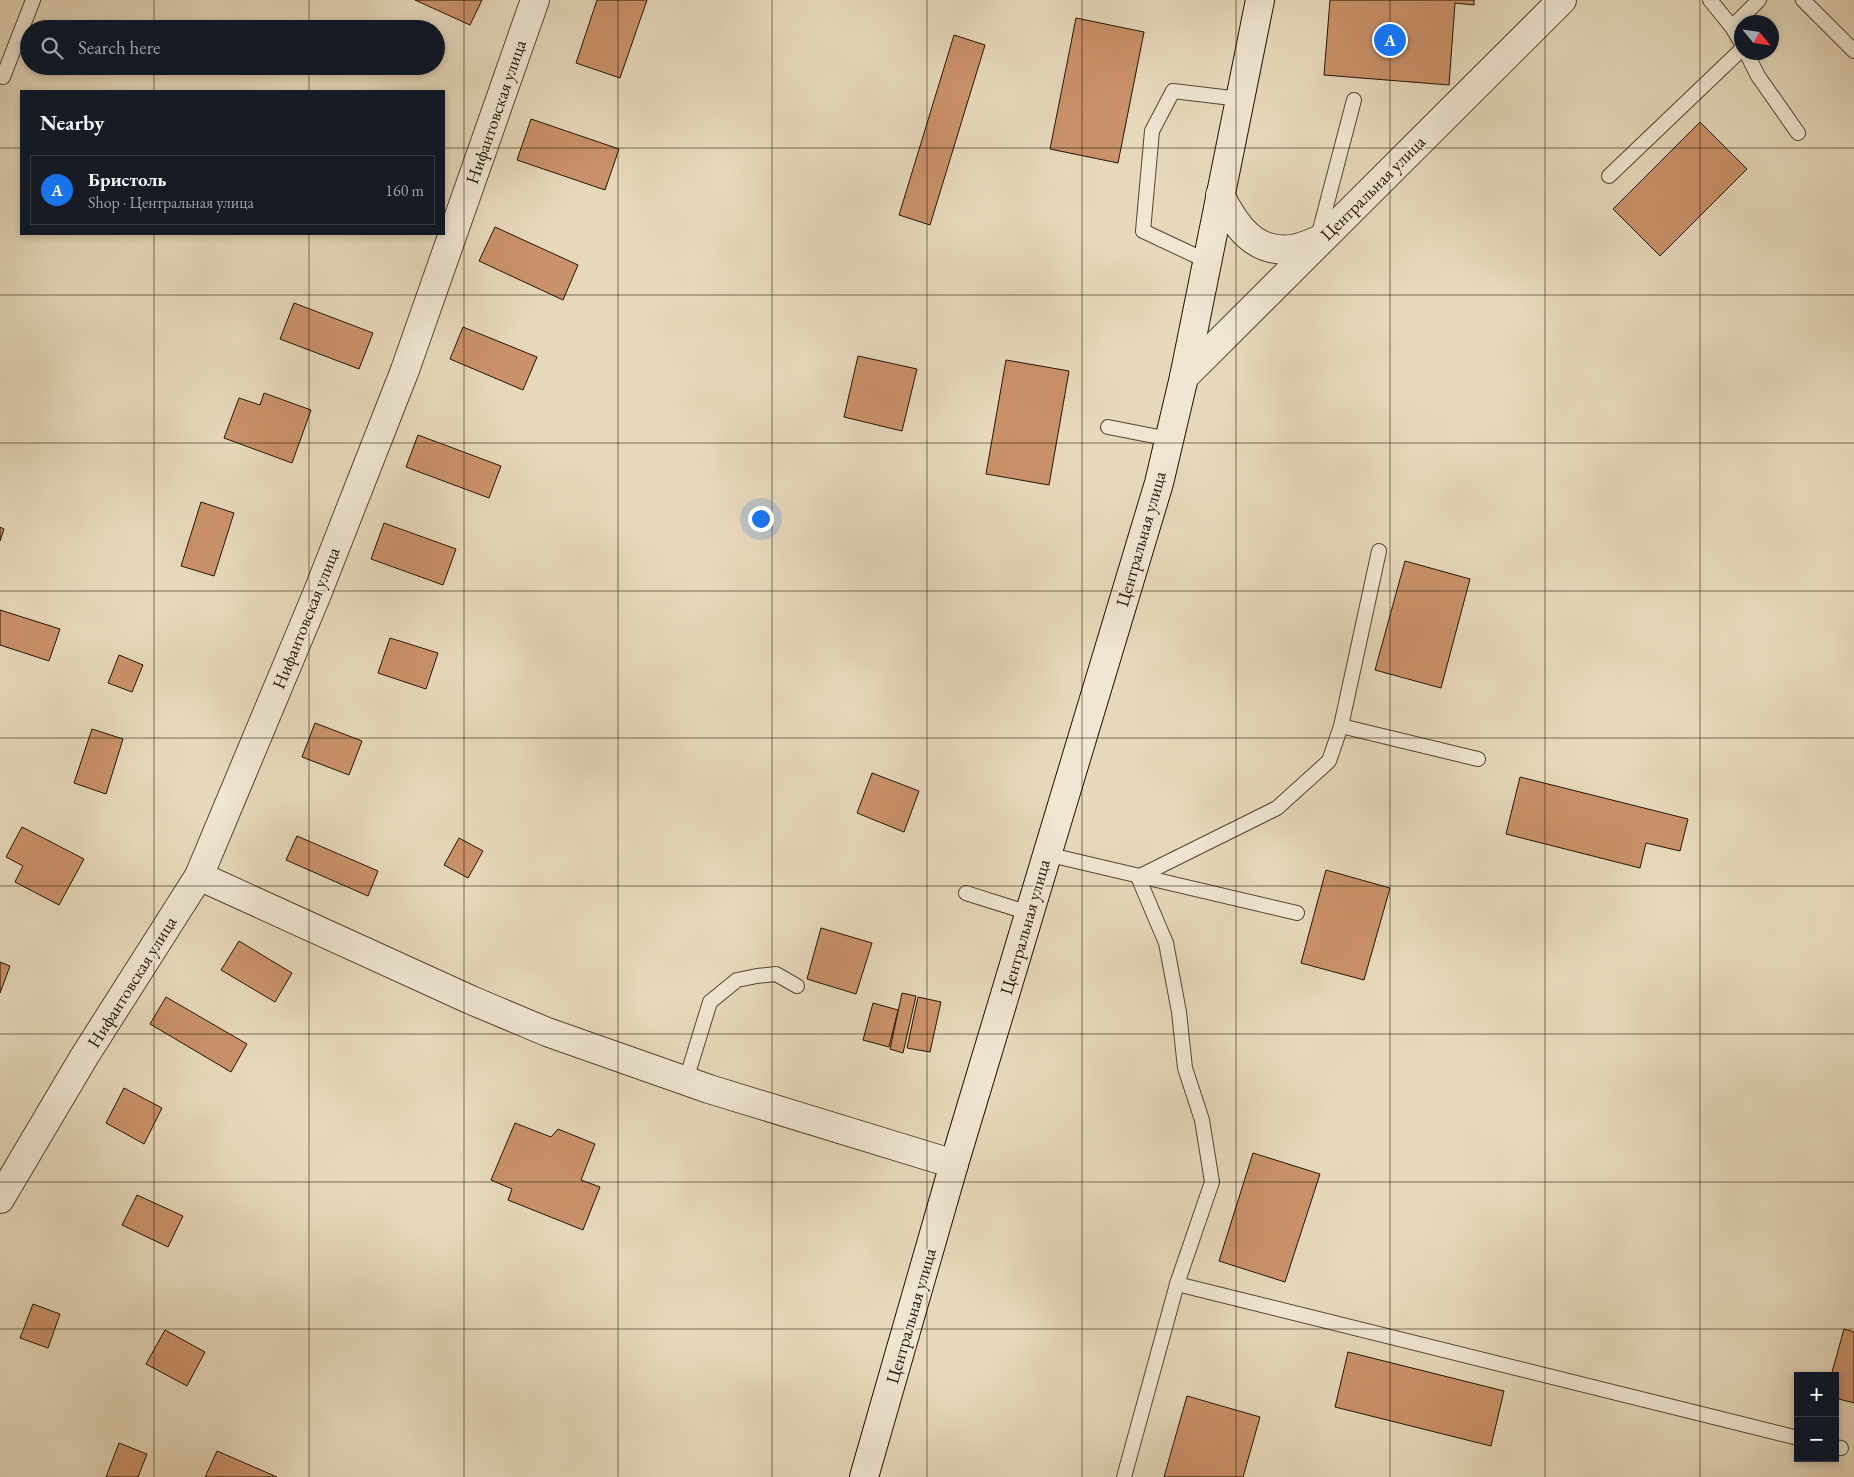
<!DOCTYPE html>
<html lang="en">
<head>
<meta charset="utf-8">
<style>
  :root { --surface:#171b24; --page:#20242c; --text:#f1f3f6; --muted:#9ea1a6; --line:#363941; --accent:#1a73e8 }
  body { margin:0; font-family:"EB Garamond",serif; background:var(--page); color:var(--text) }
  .controls { position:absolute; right:15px; bottom:15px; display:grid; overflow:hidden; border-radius:0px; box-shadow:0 2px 8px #0003 }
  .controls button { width:45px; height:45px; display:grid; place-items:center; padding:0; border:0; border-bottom:1px solid var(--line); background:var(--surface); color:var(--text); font:25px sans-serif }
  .compass { position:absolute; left:1734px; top:15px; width:45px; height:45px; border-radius:50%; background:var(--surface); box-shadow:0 2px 8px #0003; rotate:119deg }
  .you { position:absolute; left:760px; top:518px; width:18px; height:18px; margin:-12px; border:4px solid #fff; border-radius:50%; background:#1a73e8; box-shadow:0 0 0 8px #1a73e833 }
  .badge { display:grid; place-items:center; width:32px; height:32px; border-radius:50%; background:var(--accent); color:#fff; font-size:16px; font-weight:700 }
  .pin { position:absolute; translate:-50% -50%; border:2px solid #fff; box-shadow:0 1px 5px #0006 }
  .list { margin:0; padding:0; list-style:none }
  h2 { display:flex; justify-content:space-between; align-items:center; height:65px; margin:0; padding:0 20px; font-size:21px }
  h2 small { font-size:16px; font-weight:400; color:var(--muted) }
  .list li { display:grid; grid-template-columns:32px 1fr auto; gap:15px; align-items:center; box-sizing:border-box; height:70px; margin:0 10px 10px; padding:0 10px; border:1px solid var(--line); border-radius:0px }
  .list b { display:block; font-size:19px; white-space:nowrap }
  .list p { margin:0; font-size:16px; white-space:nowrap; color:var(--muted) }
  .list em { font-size:16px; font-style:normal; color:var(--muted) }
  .icon { flex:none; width:28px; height:28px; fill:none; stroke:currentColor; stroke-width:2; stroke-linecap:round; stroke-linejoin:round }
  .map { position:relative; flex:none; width:1854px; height:1477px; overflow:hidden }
  .search { position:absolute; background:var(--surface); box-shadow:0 2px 8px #0003; left:20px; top:20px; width:425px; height:55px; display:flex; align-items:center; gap:12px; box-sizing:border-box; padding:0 18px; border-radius:28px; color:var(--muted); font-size:19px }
  .panel { position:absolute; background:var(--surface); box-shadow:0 2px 8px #0003; left:20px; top:90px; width:425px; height:145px; border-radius:0px }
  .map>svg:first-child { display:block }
  .building { fill:#ca926a; stroke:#231401 }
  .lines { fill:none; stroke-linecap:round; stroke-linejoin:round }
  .lane-casing { stroke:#544530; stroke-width:16 }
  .street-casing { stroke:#544530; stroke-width:30 }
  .secondary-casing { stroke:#231401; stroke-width:30 }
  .lane { stroke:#efe6d3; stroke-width:14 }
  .street { stroke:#efe6d3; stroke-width:28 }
  .secondary { stroke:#efe6d3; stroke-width:28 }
  .grid { fill:none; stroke:#231401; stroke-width:1; stroke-opacity:0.55 }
  .labels { text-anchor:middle; stroke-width:4; stroke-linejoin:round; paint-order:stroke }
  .street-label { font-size:18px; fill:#231401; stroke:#efe6d3 }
</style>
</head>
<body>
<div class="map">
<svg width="1854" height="1477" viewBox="0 0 1854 1477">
  <rect width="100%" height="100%" fill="#e6d9bb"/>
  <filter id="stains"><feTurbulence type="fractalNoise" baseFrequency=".004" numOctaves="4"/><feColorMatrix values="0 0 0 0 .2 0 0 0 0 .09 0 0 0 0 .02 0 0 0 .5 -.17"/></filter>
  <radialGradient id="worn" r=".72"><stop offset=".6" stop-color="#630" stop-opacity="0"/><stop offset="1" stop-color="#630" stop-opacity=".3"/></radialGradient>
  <!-- building -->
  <g class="building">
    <polygon points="415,0 482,0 470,25"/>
    <polygon points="597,0 647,0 620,78 576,63"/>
    <polygon points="1330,0 1474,0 1474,5 1455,3 1449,85 1324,75"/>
    <polygon points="1076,18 1144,32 1118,163 1050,149"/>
    <polygon points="954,35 985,45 930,225 899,215"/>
    <polygon points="531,119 619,149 605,190 517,160"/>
    <polygon points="1700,122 1747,169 1660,256 1613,209"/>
    <polygon points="495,227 578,265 563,300 479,261"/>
    <polygon points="294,303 373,333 359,369 280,339"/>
    <polygon points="463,327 537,357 523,390 450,359"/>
    <polygon points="858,356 917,369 902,431 844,417"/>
    <polygon points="1006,360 1069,371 1049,485 986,474"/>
    <polygon points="264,393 311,410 292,463 224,438 239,398 260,405"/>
    <polygon points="418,435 501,466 489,498 406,467"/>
    <polygon points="201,502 234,513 214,576 181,566"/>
    <polygon points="384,523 456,549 443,585 371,559"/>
    <polygon points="0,527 4,529 0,541"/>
    <polygon points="1405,561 1470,579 1441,688 1375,670"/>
    <polygon points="0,610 60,629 49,661 0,645"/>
    <polygon points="390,638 438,653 426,689 378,673"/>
    <polygon points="119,655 143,665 132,692 108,683"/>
    <polygon points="315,723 362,741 349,775 302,757"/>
    <polygon points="92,729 123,739 106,794 74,783"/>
    <polygon points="872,773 919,791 904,832 857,813"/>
    <polygon points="1520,777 1688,819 1680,851 1646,843 1640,868 1506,834"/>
    <polygon points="22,827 84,859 59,905 15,882 23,866 6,857"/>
    <polygon points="297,836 378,871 368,896 286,860"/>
    <polygon points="459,838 483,851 468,878 444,865"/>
    <polygon points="1326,870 1390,888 1364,980 1301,963"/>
    <polygon points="821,928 872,943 856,994 807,979"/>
    <polygon points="239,941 292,973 275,1002 221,970"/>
    <polygon points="0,962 10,966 0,993"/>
    <polygon points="902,993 916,996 903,1053 890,1049"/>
    <polygon points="166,997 247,1044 231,1072 150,1024"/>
    <polygon points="918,997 941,1002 930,1052 907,1048"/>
    <polygon points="873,1003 898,1010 889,1047 863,1040"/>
    <polygon points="124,1088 162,1108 144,1144 106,1123"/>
    <polygon points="515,1123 551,1137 558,1129 595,1144 581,1180 600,1187 583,1230 508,1200 512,1189 491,1180"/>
    <polygon points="1253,1153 1320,1174 1285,1282 1219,1261"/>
    <polygon points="137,1195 183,1216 168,1247 122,1225"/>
    <polygon points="33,1304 60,1314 48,1348 20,1338"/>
    <polygon points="1844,1329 1854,1332 1854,1403 1835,1398 1835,1376 1831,1376"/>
    <polygon points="165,1330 205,1352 187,1386 146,1364"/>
    <polygon points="1348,1352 1504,1391 1491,1446 1335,1407"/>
    <polygon points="1187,1396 1260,1417 1243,1477 1164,1477"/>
    <polygon points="119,1443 147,1454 138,1477 106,1477"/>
    <polygon points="217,1451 277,1477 205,1477"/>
  </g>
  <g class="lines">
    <defs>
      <g id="lane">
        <polyline points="1710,0 1732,27 1759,0"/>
        <polyline points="1803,0 1854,51"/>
        <polyline points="1732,27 1742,44"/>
        <polyline points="1746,52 1758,76 1798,133"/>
        <polyline points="3,77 33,0"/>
        <polyline points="1609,176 1742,49"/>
        <polyline points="1318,237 1354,100"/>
        <polyline points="1207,261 1143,231 1152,131 1173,91 1240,99"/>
        <polyline points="1108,427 1169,439"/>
        <polyline points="1341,726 1478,759"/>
        <polyline points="1046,854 1297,913"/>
        <polyline points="966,893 1029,913"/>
        <polyline points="686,1080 710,1002 737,980 757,976 776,974 797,986"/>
        <polyline points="1177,1284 1798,1438"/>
        <polyline points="1835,1447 1841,1448"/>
        <polyline points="1124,1477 1177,1284 1212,1182 1202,1120 1185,1068 1179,1012 1166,943 1138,877 1277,808 1329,761 1341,726 1379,551"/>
      </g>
      <g id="street">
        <path d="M1220,195C1235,225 1254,254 1292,249C1301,248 1312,243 1321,239"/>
        <polyline points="1184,377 1562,0"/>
        <polyline points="199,876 471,1000 547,1032 709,1089 954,1164"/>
        <polyline points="0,1199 84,1057 199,876 317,594 405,370 535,0"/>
      </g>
      <polyline id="secondary" points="864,1477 954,1164 1159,483 1184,377 1260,0"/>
    </defs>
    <!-- lane casing -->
    <use href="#lane" class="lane-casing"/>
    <!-- street casing -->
    <use href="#street" class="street-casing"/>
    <!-- secondary casing -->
    <use href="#secondary" class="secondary-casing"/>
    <!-- lane -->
    <use href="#lane" class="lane"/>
    <!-- street -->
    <use href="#street" class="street"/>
    <!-- secondary -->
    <use href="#secondary" class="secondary"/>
  </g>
  <!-- grid -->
  <path class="grid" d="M154,0V29M309,0V29M464,0V1477M618,0V1477M772,0V1477M927,0V1477M1082,0V1477M1236,0V1477M1390,0V1477M1545,0V1477M1700,0V1477M154,66V91M309,66V91M0,148H21M444,148H1854M154,234V1477M309,234V1477M0,295H1854M0,443H1854M0,591H1854M0,738H1854M0,886H1854M0,1034H1854M0,1182H1854M0,1329H1854"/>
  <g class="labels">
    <!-- street labels -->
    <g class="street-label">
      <text transform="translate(496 112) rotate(-71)" y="6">Нифантовская улица</text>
      <text transform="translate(1373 188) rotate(-45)" y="6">Центральная улица</text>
      <text transform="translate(1141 539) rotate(-74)" y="6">Центральная улица</text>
      <text transform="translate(306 618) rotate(-68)" y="6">Нифантовская улица</text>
      <text transform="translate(1025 927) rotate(-74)" y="6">Центральная улица</text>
      <text transform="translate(132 982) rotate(-58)" y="6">Нифантовская улица</text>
      <text transform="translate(911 1316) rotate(-74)" y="6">Центральная улица</text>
    </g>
  </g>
  <rect width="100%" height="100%" filter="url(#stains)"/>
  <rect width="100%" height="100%" fill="url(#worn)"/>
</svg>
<div class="controls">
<button>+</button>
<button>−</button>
</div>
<svg class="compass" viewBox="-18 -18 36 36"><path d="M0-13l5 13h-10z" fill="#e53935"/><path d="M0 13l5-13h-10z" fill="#9ea1a6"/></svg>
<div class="you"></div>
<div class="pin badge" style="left:1390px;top:40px">A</div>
<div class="search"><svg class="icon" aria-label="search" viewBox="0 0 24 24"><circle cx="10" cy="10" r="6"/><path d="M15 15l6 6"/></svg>Search here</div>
<section class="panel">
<h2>Nearby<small></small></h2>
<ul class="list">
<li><span class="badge">A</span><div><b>Бристоль</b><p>Shop · Центральная улица</p></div><em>160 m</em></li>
</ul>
</section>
</div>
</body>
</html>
